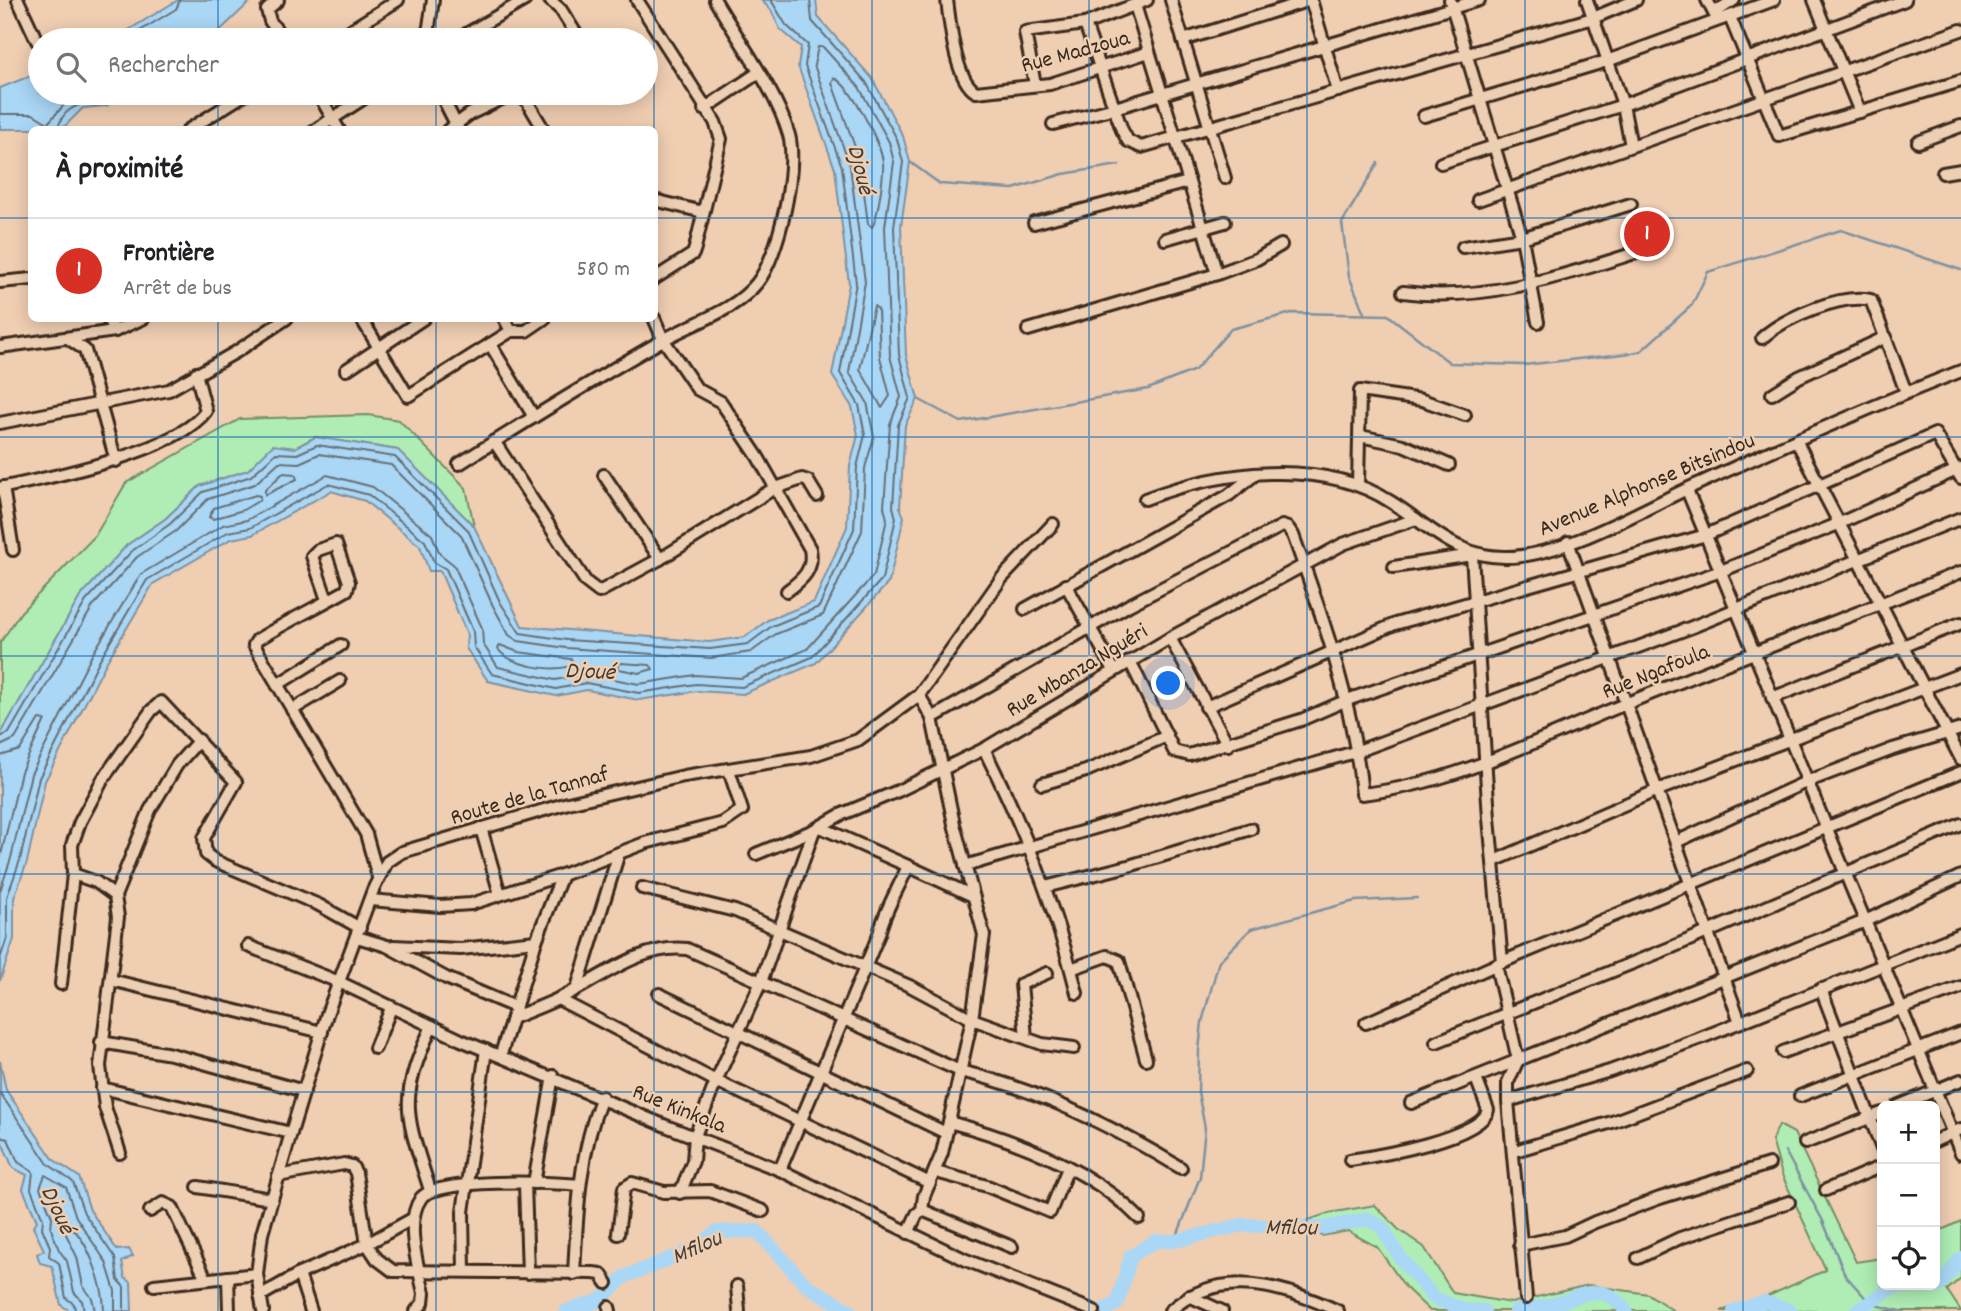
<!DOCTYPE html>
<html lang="fr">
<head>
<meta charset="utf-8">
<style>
  :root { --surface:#fff; --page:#f2f2f2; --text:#202124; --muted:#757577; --line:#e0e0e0; --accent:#d93025 }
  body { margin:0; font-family:Dekko,sans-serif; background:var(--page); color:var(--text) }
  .controls { position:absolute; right:21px; bottom:21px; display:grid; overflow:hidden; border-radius:10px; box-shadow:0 4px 18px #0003 }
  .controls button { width:63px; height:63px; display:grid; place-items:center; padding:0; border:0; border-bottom:2px solid var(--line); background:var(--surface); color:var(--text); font:35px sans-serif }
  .you { position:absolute; left:1169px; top:684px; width:24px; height:24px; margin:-18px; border:5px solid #fff; border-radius:50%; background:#1a73e8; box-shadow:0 0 0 10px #1a73e833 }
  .badge { display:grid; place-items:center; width:46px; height:46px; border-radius:50%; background:var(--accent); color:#fff; font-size:23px; font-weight:700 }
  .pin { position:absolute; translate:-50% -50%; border:4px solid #fff; box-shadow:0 2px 7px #0006 }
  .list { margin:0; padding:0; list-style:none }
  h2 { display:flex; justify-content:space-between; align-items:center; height:91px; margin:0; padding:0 28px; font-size:30px }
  h2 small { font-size:23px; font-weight:400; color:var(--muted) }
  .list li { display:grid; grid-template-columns:46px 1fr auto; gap:21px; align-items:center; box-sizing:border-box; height:105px; padding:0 28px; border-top:2px solid var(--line) }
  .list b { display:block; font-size:26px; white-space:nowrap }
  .list p { margin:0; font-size:23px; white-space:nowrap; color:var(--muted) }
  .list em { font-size:23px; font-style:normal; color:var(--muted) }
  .icon { flex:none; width:38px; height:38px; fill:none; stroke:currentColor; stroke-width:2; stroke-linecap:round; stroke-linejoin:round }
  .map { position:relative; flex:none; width:1961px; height:1311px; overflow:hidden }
  .search { position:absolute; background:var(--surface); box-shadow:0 4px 18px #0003; left:28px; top:28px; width:630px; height:77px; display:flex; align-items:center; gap:18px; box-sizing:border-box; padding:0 24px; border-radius:38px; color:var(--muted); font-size:26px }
  .panel { position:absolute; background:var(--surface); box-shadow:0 4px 18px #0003; left:28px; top:126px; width:630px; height:196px; border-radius:10px }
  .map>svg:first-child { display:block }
  .green { fill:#afedb4; stroke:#758c69; stroke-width:2 }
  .water { fill:#aad7f6; stroke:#7e92a0; stroke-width:2 }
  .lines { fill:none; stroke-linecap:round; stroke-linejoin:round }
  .shore { stroke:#676f74; stroke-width:2 }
  .stream { stroke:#7e92a0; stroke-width:2.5 }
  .river { stroke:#aad7f6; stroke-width:14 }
  .minor-casing { stroke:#3b2a1e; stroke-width:16 }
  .minor { stroke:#edcfb3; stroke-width:10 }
  .grid { fill:none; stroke:#1f6fb2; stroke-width:2; stroke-opacity:0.55 }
  .labels { text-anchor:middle; stroke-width:5; stroke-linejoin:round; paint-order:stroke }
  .street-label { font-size:23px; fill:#3b2a1e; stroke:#edcfb3 }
  .water-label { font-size:24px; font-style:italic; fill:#463b34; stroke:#edcfb3 }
</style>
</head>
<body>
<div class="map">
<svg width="1961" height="1311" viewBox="0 0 1961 1311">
  <rect width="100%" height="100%" fill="#f0ceb2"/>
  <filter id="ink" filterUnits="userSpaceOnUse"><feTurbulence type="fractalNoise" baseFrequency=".0143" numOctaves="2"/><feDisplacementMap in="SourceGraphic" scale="14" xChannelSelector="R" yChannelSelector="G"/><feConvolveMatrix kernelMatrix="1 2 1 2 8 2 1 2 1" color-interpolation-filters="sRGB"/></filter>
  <g filter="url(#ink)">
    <!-- green -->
    <g class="green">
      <polygon points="368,415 399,420 466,488 474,526 397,450 315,437 295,448 273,446 248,470 200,486 165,519 127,545 80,597 0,735 0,643 21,612 95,536 126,483 240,419"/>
      <polygon points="1779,1125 1794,1133 1856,1262 1882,1258 1882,1285 1935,1285 1935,1233 1961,1221 1961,1278 1947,1290 1961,1311 1721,1311 1768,1296 1826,1270 1782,1175 1772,1140"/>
      <polygon points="1375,1205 1398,1229 1424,1247 1453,1293 1511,1303 1589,1285 1648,1294 1674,1311 1430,1311 1406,1288 1377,1247 1348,1231 1322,1236 1306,1221 1329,1213"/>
    </g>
    <!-- water -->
    <g class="water">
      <polygon points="178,0 252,0 210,40 112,40"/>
      <polygon points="761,0 816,0 818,17 872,78 903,136 910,162 901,226 906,355 918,399 905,425 900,507 904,517 889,582 816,663 743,694 697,691 639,700 587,690 556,696 488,681 466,648 467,634 440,571 429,571 420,546 365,501 331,491 252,535 231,539 153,584 106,663 45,781 27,862 14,898 14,939 0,981 0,735 80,597 127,545 165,519 200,486 248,470 273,445 295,448 315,437 398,450 474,526 522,626 709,642 745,637 768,620 814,602 847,527 850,466 858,435 852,407 832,375 849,284 835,169 798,66 801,47 780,29 771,10"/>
      <polygon points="40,72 40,93 129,93 106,106 83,108 62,129 0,129 0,88"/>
      <polygon points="0,1061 6,1090 54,1160 79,1177 90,1210 117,1250 129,1249 133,1256 122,1262 125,1278 131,1282 132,1311 70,1311 61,1305 52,1266 40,1263 37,1254 44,1250 33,1227 37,1221 23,1189 27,1175 13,1168 0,1138"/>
    </g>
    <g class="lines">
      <!-- shore -->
      <g class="shore">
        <polyline points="125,40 176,9 180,0"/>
        <path d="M834,78C851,85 881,144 883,162C884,174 878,218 872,227L868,224L860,161L832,83Z"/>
        <polyline points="0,114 33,114 48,123 71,97 80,93"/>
        <path d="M58,130C62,100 95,104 115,93"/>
        <polygon points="874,306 878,309 880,357 890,396 882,408 860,369"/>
        <polygon points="283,473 295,474 297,479 265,495 265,490"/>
        <polygon points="256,495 260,496 260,500 243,510 213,519 209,517 214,508"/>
        <path d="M500,645L518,652L571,659L574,664C557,674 509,666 498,649Z"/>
        <polygon points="621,663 650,665 653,669 639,673 619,669 617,665"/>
        <polyline points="0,737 9,733 86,601 132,551 170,524 203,492 251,476 276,453 297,454 317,445 395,457 468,530 500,602 520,633 567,640 710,649 748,644 772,626 819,607 854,529 857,467 865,435 859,405 840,373 856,283 842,167 805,66 808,45 786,25 771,0"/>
        <polyline points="0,746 15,739 93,606 137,557 176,531 208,499 255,484 279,462 299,463 319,454 391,465 461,535 493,606 509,635 518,641 566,648 711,658 751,652 776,634 823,615 862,531 865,468 874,437 867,402 849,372 865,282 850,166 814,65 818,47 823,47 859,87 889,142 894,162 885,227 890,356 901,397 890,424 884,507 887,519 874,575 807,649 741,678 695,675 639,684 588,674 555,680 498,667 483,644 482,628 454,565 440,554 432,535 373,487 327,475 247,520 223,525 141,574 92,655 31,774 11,858 0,891"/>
        <polyline points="0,756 20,750 39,719 45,720 21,772 0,859"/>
        <polyline points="0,959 7,938 7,897 20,860 39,778 100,659 147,580 228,532 250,528 328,484 369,495 425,541 434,562 446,569 473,631 474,647 492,674 556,689 586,683 639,693 696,684 742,687 812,657 882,579 896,518 893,507 898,425 910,398 899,355 894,227 903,162 897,139 866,82 812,21 810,0"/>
        <polyline points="0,1093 48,1164 73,1182 84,1213 115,1258 118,1280 124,1287 124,1311"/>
        <polyline points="0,1137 8,1139 18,1162 33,1172 31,1189 43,1219 42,1228 50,1247 49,1256 59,1263 66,1298 74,1304 75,1311"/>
        <polyline points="84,1311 82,1301 74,1292 67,1261 59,1250 51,1229 52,1217 40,1188 45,1175 66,1187 76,1217 106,1262 115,1291 115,1311"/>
        <path d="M95,1311L92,1298L83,1286L77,1257L63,1228L65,1223C88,1235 104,1287 104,1311"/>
      </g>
      <!-- stream -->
      <g class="stream">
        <polyline points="910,162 940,184 1013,189 1063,174 1119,165"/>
        <polyline points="1364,313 1349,276 1342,223 1378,163"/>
        <polyline points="918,399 961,422 1148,389 1195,370 1231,329 1292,313 1388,315 1450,363 1524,365 1632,353 1641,351 1692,305 1708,272 1841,230 1961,270"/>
        <polyline points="1785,1151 1823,1221 1845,1275 1871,1304 1900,1311"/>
        <polyline points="1175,1241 1200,1177 1205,1128 1198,1092 1199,1050 1202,1022 1219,961 1251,929 1355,901 1417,898"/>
        <polyline points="1464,1311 1464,1310"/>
      </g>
      <!-- river -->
      <g class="river">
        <polyline points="567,1311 599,1301 624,1277 692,1250 717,1232 757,1231 806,1285 850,1311"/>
        <polyline points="1101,1311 1117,1304 1131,1256 1156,1241 1175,1241 1242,1225 1323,1228 1368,1219 1382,1227 1399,1256 1434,1298 1464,1310 1484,1311"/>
        <path d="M1516,1311C1529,1309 1542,1307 1555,1304C1584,1296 1602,1279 1626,1311"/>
        <polyline points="1734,1311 1765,1302 1791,1311"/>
        <polyline points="1857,1311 1893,1287 1939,1286 1961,1258"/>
      </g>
      <defs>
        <g id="minor">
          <polyline points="18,0 37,41"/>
          <polyline points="278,0 267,10 270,21 284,40"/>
          <polyline points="550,0 561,10 580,40"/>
          <polyline points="637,0 715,122 721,139 695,248 693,254 654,279"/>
          <path d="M947,0C950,23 955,80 976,92L1050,84L1149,52"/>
          <polyline points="1171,0 1225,178"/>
          <polyline points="1311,0 1338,91"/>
          <polyline points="1450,0 1522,238 1538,322"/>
          <polyline points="1587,0 1623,105 1631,146"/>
          <polyline points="1707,0 1716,17"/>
          <polyline points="1814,0 1860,112"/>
          <polyline points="1135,5 1217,274"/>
          <polyline points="1714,13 1734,0"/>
          <polyline points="1730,17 1779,136 1961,81"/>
          <polyline points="1085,24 1122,130 1128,141 1141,147 1593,18 1636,0"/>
          <polyline points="335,40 398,0"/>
          <polyline points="427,40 433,0"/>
          <polyline points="456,40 525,0"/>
          <polyline points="1183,40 1310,0"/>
          <polyline points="1035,85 1025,32 1085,24 1147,0"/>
          <polyline points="318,93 339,130"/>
          <polyline points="440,93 459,130"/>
          <polyline points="522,93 544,130"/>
          <polyline points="704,109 758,73"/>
          <polyline points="1424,116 1607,61 1774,0"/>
          <polyline points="1053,124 1115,108 1479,0"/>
          <polyline points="188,130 247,93"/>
          <polyline points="315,130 372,93"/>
          <polyline points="448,130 470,114 514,93"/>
          <polyline points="1918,142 1961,126"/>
          <polyline points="1441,163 1623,105 1905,0"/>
          <polyline points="1943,173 1961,170"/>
          <polyline points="654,200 703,212"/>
          <polyline points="1478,200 1961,30"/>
          <polyline points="1034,223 1188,182"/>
          <polyline points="1165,239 1225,222"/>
          <polyline points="1463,247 1522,238 1631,204"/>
          <polyline points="0,282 32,279"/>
          <path d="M1403,292C1484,303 1562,276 1638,252"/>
          <polyline points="107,318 115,331"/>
          <polyline points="361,318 408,396 511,331 526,331 545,318"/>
          <polyline points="504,318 511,331"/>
          <path d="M654,318L663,339L697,389L721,402L758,457L810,549C814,570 803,579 787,591"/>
          <polyline points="1028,330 1217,274 1257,259 1281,245"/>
          <path d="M1762,338C1784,318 1841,293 1871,300L1906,392"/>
          <polyline points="69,339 85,350 116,461"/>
          <polyline points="490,344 534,417 530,419"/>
          <polyline points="0,347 115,331 144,318"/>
          <polyline points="346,370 424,318"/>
          <polyline points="1772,394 1799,377 1886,337"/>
          <polyline points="0,423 169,390 236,352 287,318"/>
          <polyline points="1360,436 1403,445 1449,465"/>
          <polyline points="1796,440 1961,759"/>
          <polyline points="494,441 586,582 599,592 660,559 773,489 802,479 808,481 817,496"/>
          <path d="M459,464C525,422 595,379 663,340C694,322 734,312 757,283C779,256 798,168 789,135C776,90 738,40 715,0"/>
          <polyline points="604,475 660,559"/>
          <polyline points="1358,485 1360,391 1422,400 1465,415"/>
          <polyline points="3,487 13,550"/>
          <path d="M0,488C49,478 178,451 206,411L196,373"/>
          <polyline points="1687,490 1961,1153"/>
          <path d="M1145,499C1218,471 1322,457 1391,502C1431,527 1457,558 1507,557C1560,557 1640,511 1689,488C1779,447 1869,407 1961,371"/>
          <polyline points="1568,542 1740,1022"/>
          <polyline points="1394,567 1472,555 1489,818 1502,962"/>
          <polyline points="1066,585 1114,670"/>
          <path d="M327,600L312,556L318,550L336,544L349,582L347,590C317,607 286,622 257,640L254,645L366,834L378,877"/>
          <polyline points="1025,609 1229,495 1253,476"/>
          <polyline points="1170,638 1228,745"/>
          <polyline points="1130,661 1174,751 1189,755 1301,720 1347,700 1721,571 1838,524 1961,468"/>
          <polyline points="277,685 341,645"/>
          <polyline points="1772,698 1961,623"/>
          <polyline points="1206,707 1395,624 1706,535 1935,434 1961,478"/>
          <polyline points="292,710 340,681"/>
          <path d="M932,718L1129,605L1282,526L1288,528L1293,535C1324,620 1353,703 1362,794C1457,783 1536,740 1623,705C1735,659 1849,617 1961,572"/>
          <path d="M984,749C1024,828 1056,908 1077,993"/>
          <polyline points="1042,784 1086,771 1167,736"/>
          <polyline points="820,827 908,866"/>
          <polyline points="481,828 500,894"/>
          <polyline points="1676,842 1806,782 1893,749 1961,729"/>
          <polyline points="756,854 814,830 840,815 898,791 984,749 1170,638 1343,544 1416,519"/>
          <polyline points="1494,861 1658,790 1961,674"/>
          <polyline points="965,866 1358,751 1692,627 1961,518"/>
          <polyline points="73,874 96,882 115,896"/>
          <polyline points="1045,887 1132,865 1251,829"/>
          <polyline points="642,888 735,911 912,987 972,1019 1042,1044 1074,1048"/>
          <polyline points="370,900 440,906 471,904 562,875"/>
          <polyline points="357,937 387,946 446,978 515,1007"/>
          <polyline points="248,946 339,982 461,1040 666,1126 780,1170 966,1260 1094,1311"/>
          <polyline points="393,946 461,949 536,941"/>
          <polyline points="1496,965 1518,1060 1508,1082 1508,1101 1526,1298"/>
          <polyline points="1071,969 1107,956 1119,961 1146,1059"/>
          <polyline points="111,980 322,1032"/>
          <polyline points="61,984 73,874 72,845 80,822 103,779 151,711 161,702 236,782 204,838 206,854 215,861 319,905 360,928"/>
          <polyline points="577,988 619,853"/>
          <polyline points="1821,989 1882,1149"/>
          <polyline points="659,994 946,1133"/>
          <polyline points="558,999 716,1081 930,1183"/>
          <path d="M512,1018C527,1012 543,1006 558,999C597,981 641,943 687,949L960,1071C1037,1089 1114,1127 1181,1168"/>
          <polyline points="1366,1023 1502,962 1961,772"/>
          <polyline points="1026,1037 1021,984 1047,973"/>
          <polyline points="101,1042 171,1054 304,1091"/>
          <polyline points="1436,1042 1670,948 1961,824"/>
          <polyline points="375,1048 391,1008"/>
          <polyline points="1783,1052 1961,987"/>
          <polyline points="501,1054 536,941 562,875 645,843 723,823 742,810 729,770"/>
          <polyline points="102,1088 291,1133"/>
          <polyline points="1800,1096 1961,1033"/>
          <polyline points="1508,1101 1610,1071 1698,1039 1961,934"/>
          <polyline points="1411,1103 1863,922 1961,876"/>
          <polyline points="1898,1106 1961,1080"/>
          <path d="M949,1122C1016,1140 1090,1168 1139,1218"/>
          <polyline points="1935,1141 1961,1129"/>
          <polyline points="1805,1143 1882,1113"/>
          <polyline points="1515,1151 1612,1122 1747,1071"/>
          <polyline points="120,1153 105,1107 100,1066 118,917 115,896 150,810 177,765 199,740"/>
          <path d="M1350,1160C1377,1156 1482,1138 1488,1110L1476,1078"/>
          <path d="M780,1170L879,934C885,909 898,890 908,866L973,896"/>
          <polyline points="936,1172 987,1186 1050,1212 1068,1168"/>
          <polyline points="278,1176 344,1164 352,1166 356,1173 367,1244 299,1274 311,1311"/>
          <polyline points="534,1183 553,1076"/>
          <polyline points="525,1184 528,1273"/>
          <polyline points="198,1187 271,1199"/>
          <path d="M430,1190C406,1114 397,1102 432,1026"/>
          <polyline points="1826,1190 1882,1166"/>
          <polyline points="680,1193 693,1161 695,1136 716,1081 761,982 814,830"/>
          <polyline points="922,1210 1012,1247"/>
          <polyline points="150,1211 163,1203 172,1207 206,1279"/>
          <polyline points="412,1219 367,1244 377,1259 393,1271 593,1273 601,1274 607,1283"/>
          <polyline points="908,1233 917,1214 922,1210 924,1196 942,1153 972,1019 984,935 954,824 932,718 919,695"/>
          <polyline points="618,1234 624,1188 632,1183 664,1192 710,1191 763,1211"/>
          <polyline points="1520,1245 1565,1236 1595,1222 1660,1198 1769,1164"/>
          <polyline points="1638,1258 1680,1238 1789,1202"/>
          <polyline points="464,1271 463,1212 486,1050"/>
          <path d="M574,1274C577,1214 579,1153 602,1097"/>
          <polyline points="228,1277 229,1311"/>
          <polyline points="154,1285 257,1274"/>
          <polyline points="737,1286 739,1311"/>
          <polyline points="260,1296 299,1274"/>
          <polyline points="1189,1296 1222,1311"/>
          <polyline points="609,1307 610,1311"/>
          <polyline points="263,1311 257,1274 262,1234 291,1133 327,1014 373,890 387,862 402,852 568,803 684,776 811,756 858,740 919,695 1001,579 1053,524"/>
          <path d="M416,1311L423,1303L424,1293C418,1266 404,1222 421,1198C435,1178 554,1182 580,1185"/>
          <path d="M1170,1311C1219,1266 1284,1286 1338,1311"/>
        </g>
      </defs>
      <!-- minor casing -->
      <use href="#minor" class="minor-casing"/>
      <!-- minor -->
      <use href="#minor" class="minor"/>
    </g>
  </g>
  <!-- grid -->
  <path class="grid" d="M218,0V40M436,0V40M654,0V130M872,0V1311M1089,0V1311M1307,0V1311M1525,0V1311M1743,0V1311M218,93V130M436,93V130M0,218H32M654,218H1961M218,318V1311M436,318V1311M654,318V1311M0,437H1961M0,656H1961M0,874H1961M0,1092H1961"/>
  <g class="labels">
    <!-- street labels -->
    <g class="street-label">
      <text transform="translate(1075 50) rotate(-15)" y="8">Rue Madzoua</text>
      <text transform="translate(1646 483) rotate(-23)" y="8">Avenue Alphonse Bitsindou</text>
      <text transform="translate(1076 669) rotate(-31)" y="8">Rue Mbanza Nguéri</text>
      <text transform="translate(1655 670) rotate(-22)" y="8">Rue Ngafoula</text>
      <text transform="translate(529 794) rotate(-16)" y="8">Route de la Tannaf</text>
      <text transform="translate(680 1107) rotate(22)" y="8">Rue Kinkala</text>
    </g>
    <!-- water labels -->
    <g class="water-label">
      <text transform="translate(862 169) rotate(76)" y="8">Djoué</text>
      <text transform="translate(590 670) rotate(2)" y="8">Djoué</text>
      <text transform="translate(59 1209) rotate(65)" y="8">Djoué</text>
      <text transform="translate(1291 1226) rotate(1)" y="8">Mfilou</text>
      <text transform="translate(696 1246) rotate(-24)" y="8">Mfilou</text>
    </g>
  </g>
</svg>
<div class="controls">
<button>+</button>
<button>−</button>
<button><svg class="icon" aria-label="locate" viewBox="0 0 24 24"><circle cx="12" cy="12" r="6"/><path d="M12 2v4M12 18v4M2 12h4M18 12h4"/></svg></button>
</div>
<div class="you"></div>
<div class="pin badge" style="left:1647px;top:234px">1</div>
<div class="search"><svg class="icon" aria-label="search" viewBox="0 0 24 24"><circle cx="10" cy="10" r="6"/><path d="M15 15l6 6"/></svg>Rechercher</div>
<section class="panel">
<h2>À proximité<small></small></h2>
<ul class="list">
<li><span class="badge">1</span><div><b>Frontière</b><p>Arrêt de bus</p></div><em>580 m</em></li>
</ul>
</section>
</div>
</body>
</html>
